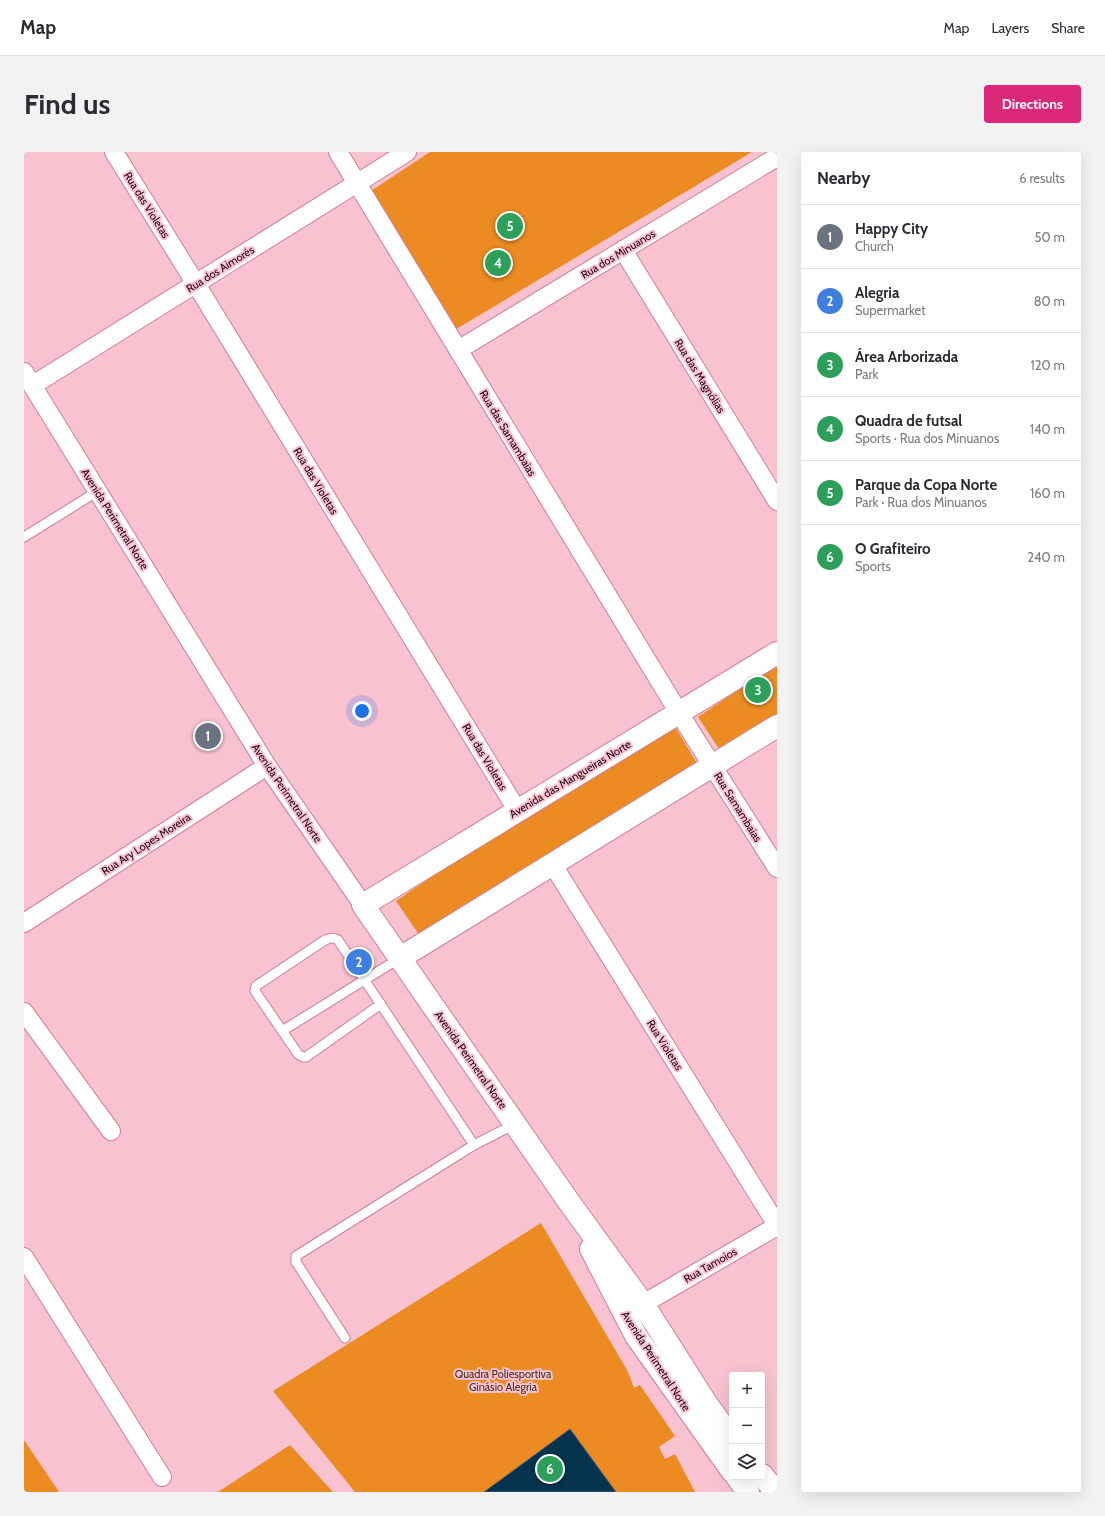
<!DOCTYPE html>
<html lang="en">
<head>
<meta charset="utf-8">
<style>
  :root { --surface:#fff; --page:#f2f2f3; --text:#2b2b33; --muted:#7c7c81; --line:#e1e1e2; --accent:#db2777 }
  body { margin:0; font-family:Cabin,sans-serif; background:var(--page); color:var(--text) }
  .controls { position:absolute; right:12px; bottom:12px; display:grid; overflow:hidden; border-radius:4px; box-shadow:0 4px 16px #0002 }
  .controls button { width:36px; height:36px; display:grid; place-items:center; padding:0; border:0; border-bottom:1px solid var(--line); background:var(--surface); color:var(--text); font:20px sans-serif }
  .you { position:absolute; left:338px; top:559px; width:14px; height:14px; margin:-10px; border:3px solid #fff; border-radius:50%; background:#1a73e8; box-shadow:0 0 0 6px #1a73e833 }
  .badge { display:grid; place-items:center; width:26px; height:26px; border-radius:50%; background:var(--accent); color:#fff; font-size:13px; font-weight:700 }
  .pin { position:absolute; translate:-50% -50%; border:2px solid #fff; box-shadow:0 1px 4px #0006 }
  .list { margin:0; padding:0; list-style:none }
  h2 { display:flex; justify-content:space-between; align-items:center; height:52px; margin:0; padding:0 16px; font-size:17px }
  h2 small { font-size:13px; font-weight:400; color:var(--muted) }
  .list li { display:grid; grid-template-columns:26px 1fr auto; gap:12px; align-items:center; box-sizing:border-box; height:64px; padding:0 16px; border-top:1px solid var(--line) }
  .list b { display:block; font-size:15px; white-space:nowrap }
  .list p { margin:0; font-size:13px; white-space:nowrap; color:var(--muted) }
  .list em { font-size:13px; font-style:normal; color:var(--muted) }
  .icon { flex:none; width:22px; height:22px; fill:none; stroke:currentColor; stroke-width:2; stroke-linecap:round; stroke-linejoin:round }
  .map { position:relative; flex:none; width:753px; height:1340px; overflow:hidden; border-radius:4px }
  header { display:flex; align-items:center; gap:24px; box-sizing:border-box; height:56px; padding:0 20px; background:var(--surface); border-bottom:1px solid var(--line) }
  header strong { font-size:19px }
  nav { display:flex; gap:22px; margin-inline-start:auto; font-size:14px }
  .intro { display:flex; align-items:center; justify-content:space-between; box-sizing:border-box; height:96px; padding:0 24px }
  h1 { margin:0; font-size:28px }
  .button { padding:10px 18px; border-radius:4px; background:var(--accent); color:#fff; font-size:14px; font-weight:700 }
  main { display:flex; gap:24px; padding:0 24px }
  aside { flex:1; background:var(--surface); border-radius:4px; box-shadow:0 4px 16px #0002 }
  .map>svg:first-child { display:block }
  .green { fill:#eb8b21 }
  .building { fill:#06344f; stroke:#4f5f76 }
  .lines { fill:none; stroke-linecap:round; stroke-linejoin:round }
  .service-casing { stroke:#d17e97; stroke-width:11 }
  .minor-casing { stroke:#d17e97; stroke-width:20 }
  .tertiary-casing { stroke:#d17e97; stroke-width:24 }
  .service { stroke:#fff; stroke-width:9 }
  .minor { stroke:#fff; stroke-width:18 }
  .tertiary { stroke:#fff; stroke-width:22 }
  .labels { text-anchor:middle; stroke-width:4; stroke-linejoin:round; paint-order:stroke }
  .street-label { font-size:11px; fill:#1e030c; stroke:#f8c2d0 }
  .park-label { font-size:11px; fill:#44301f; stroke:#f8c2d0 }
</style>
</head>
<body>
<header>
<strong>Map</strong>
<nav><a>Map</a><a>Layers</a><a>Share</a></nav>
</header>
<div class="intro"><h1>Find us</h1><a class="button">Directions</a></div>
<main>
<div class="map">
<svg width="753" height="1340" viewBox="0 0 753 1340">
  <rect width="100%" height="100%" fill="#f8c2d0"/>
  <!-- green -->
  <g class="green">
    <polygon points="406,0 728,0 429,179 347,39"/>
    <polygon points="753,512 753,564 695,597 674,565"/>
    <polygon points="650,573 674,613 396,784 372,749 442,701"/>
    <polygon points="517,1071 603,1218 610,1236 616,1233 651,1284 635,1295 641,1307 651,1302 671,1340 331,1340 249,1239"/>
    <polygon points="0,1288 35,1340 0,1340"/>
    <polygon points="266,1293 309,1340 194,1340"/>
  </g>
  <!-- building -->
  <polygon class="building" points="546,1277 592,1340 460,1340"/>
  <g class="lines">
    <defs>
      <g id="service">
        <polyline points="0,385 74,339"/>
        <path d="M357,852L282,905H279L274,902L231,839L232,834L301,788C306,786 309,785 314,788L450,993"/>
        <polyline points="258,879 376,806"/>
        <polyline points="321,1186 272,1110 272,1104 450,993 491,972"/>
      </g>
      <g id="minor">
        <polyline points="90,0 172,132 493,658"/>
        <polyline points="314,0 655,561 753,716"/>
        <polyline points="599,98 753,349"/>
        <polyline points="434,198 753,5"/>
        <polyline points="0,220 243,614 339,753"/>
        <polyline points="9,233 383,0"/>
        <polyline points="529,713 753,1073"/>
        <polyline points="0,771 243,614"/>
        <polyline points="0,860 87,979"/>
        <polyline points="0,1105 138,1325"/>
        <polyline points="619,1152 753,1074"/>
      </g>
      <g id="tertiary">
        <polyline points="376,806 753,574"/>
        <polyline points="567,1097 612,1184 708,1319"/>
        <polyline points="708,1287 682,1251 619,1152 545,1050 339,753 753,501"/>
        <polyline points="738,1323 752,1340"/>
        <polyline points="713,1325 724,1340"/>
      </g>
    </defs>
    <!-- service casing -->
    <use href="#service" class="service-casing"/>
    <!-- minor casing -->
    <use href="#minor" class="minor-casing"/>
    <!-- tertiary casing -->
    <use href="#tertiary" class="tertiary-casing"/>
    <!-- service -->
    <use href="#service" class="service"/>
    <!-- minor -->
    <use href="#minor" class="minor"/>
    <!-- tertiary -->
    <use href="#tertiary" class="tertiary"/>
  </g>
  <g class="labels">
    <!-- street labels -->
    <g class="street-label">
      <text transform="translate(123 53) rotate(58)" y="4">Rua das Violetas</text>
      <text transform="translate(594 102) rotate(-31)" y="4">Rua dos Minuanos</text>
      <text transform="translate(196 117) rotate(-32)" y="4">Rua dos Aimorés</text>
      <text transform="translate(676 224) rotate(58)" y="4">Rua das Magnólias</text>
      <text transform="translate(484 281) rotate(59)" y="4">Rua das Samambaias</text>
      <text transform="translate(292 329) rotate(59)" y="4">Rua das Violetas</text>
      <text transform="translate(91 367) rotate(58)" y="4">Avenida Perimetral Norte</text>
      <text transform="translate(461 605) rotate(59)" y="4">Rua das Violetas</text>
      <text transform="translate(546 627) rotate(-31)" y="4">Avenida das Mangueiras Norte</text>
      <text transform="translate(263 641) rotate(56)" y="4">Avenida Perimetral Norte</text>
      <text transform="translate(714 655) rotate(58)" y="4">Rua Samambaias</text>
      <text transform="translate(122 692) rotate(-33)" y="4">Rua Ary Lopes Moreira</text>
      <text transform="translate(641 893) rotate(58)" y="4">Rua Violetas</text>
      <text transform="translate(447 908) rotate(55)" y="4">Avenida Perimetral Norte</text>
      <text transform="translate(686 1113) rotate(-30)" y="4">Rua Tamoios</text>
      <text transform="translate(632 1209) rotate(57)" y="4">Avenida Perimetral Norte</text>
    </g>
    <!-- park labels -->
    <g class="park-label">
      <text x="479" y="1226">Quadra Poliesportiva<tspan x="479" dy="13">Ginásio Alegria</tspan></text>
    </g>
  </g>
</svg>
<div class="controls">
<button>+</button>
<button>−</button>
<button><svg class="icon" aria-label="layers" viewBox="0 0 24 24"><path d="M12 4l9 5-9 5-9-5zM3 14l9 5 9-5"/></svg></button>
</div>
<div class="you"></div>
<div class="pin badge" style="left:184px;top:584px;background:#6b7280">1</div>
<div class="pin badge" style="left:335px;top:810px;background:#3f7fe0">2</div>
<div class="pin badge" style="left:734px;top:538px;background:#2e9e5b">3</div>
<div class="pin badge" style="left:474px;top:111px;background:#2e9e5b">4</div>
<div class="pin badge" style="left:486px;top:74px;background:#2e9e5b">5</div>
<div class="pin badge" style="left:526px;top:1317px;background:#2e9e5b">6</div>
</div>
<aside>
<h2>Nearby<small>6 results</small></h2>
<ul class="list">
<li><span class="badge" style="background:#6b7280">1</span><div><b>Happy City</b><p>Church</p></div><em>50 m</em></li>
<li><span class="badge" style="background:#3f7fe0">2</span><div><b>Alegria</b><p>Supermarket</p></div><em>80 m</em></li>
<li><span class="badge" style="background:#2e9e5b">3</span><div><b>Área Arborizada</b><p>Park</p></div><em>120 m</em></li>
<li><span class="badge" style="background:#2e9e5b">4</span><div><b>Quadra de futsal</b><p>Sports · Rua dos Minuanos</p></div><em>140 m</em></li>
<li><span class="badge" style="background:#2e9e5b">5</span><div><b>Parque da Copa Norte</b><p>Park · Rua dos Minuanos</p></div><em>160 m</em></li>
<li><span class="badge" style="background:#2e9e5b">6</span><div><b>O Grafiteiro</b><p>Sports</p></div><em>240 m</em></li>
</ul>
</aside>
</main>
</body>
</html>
